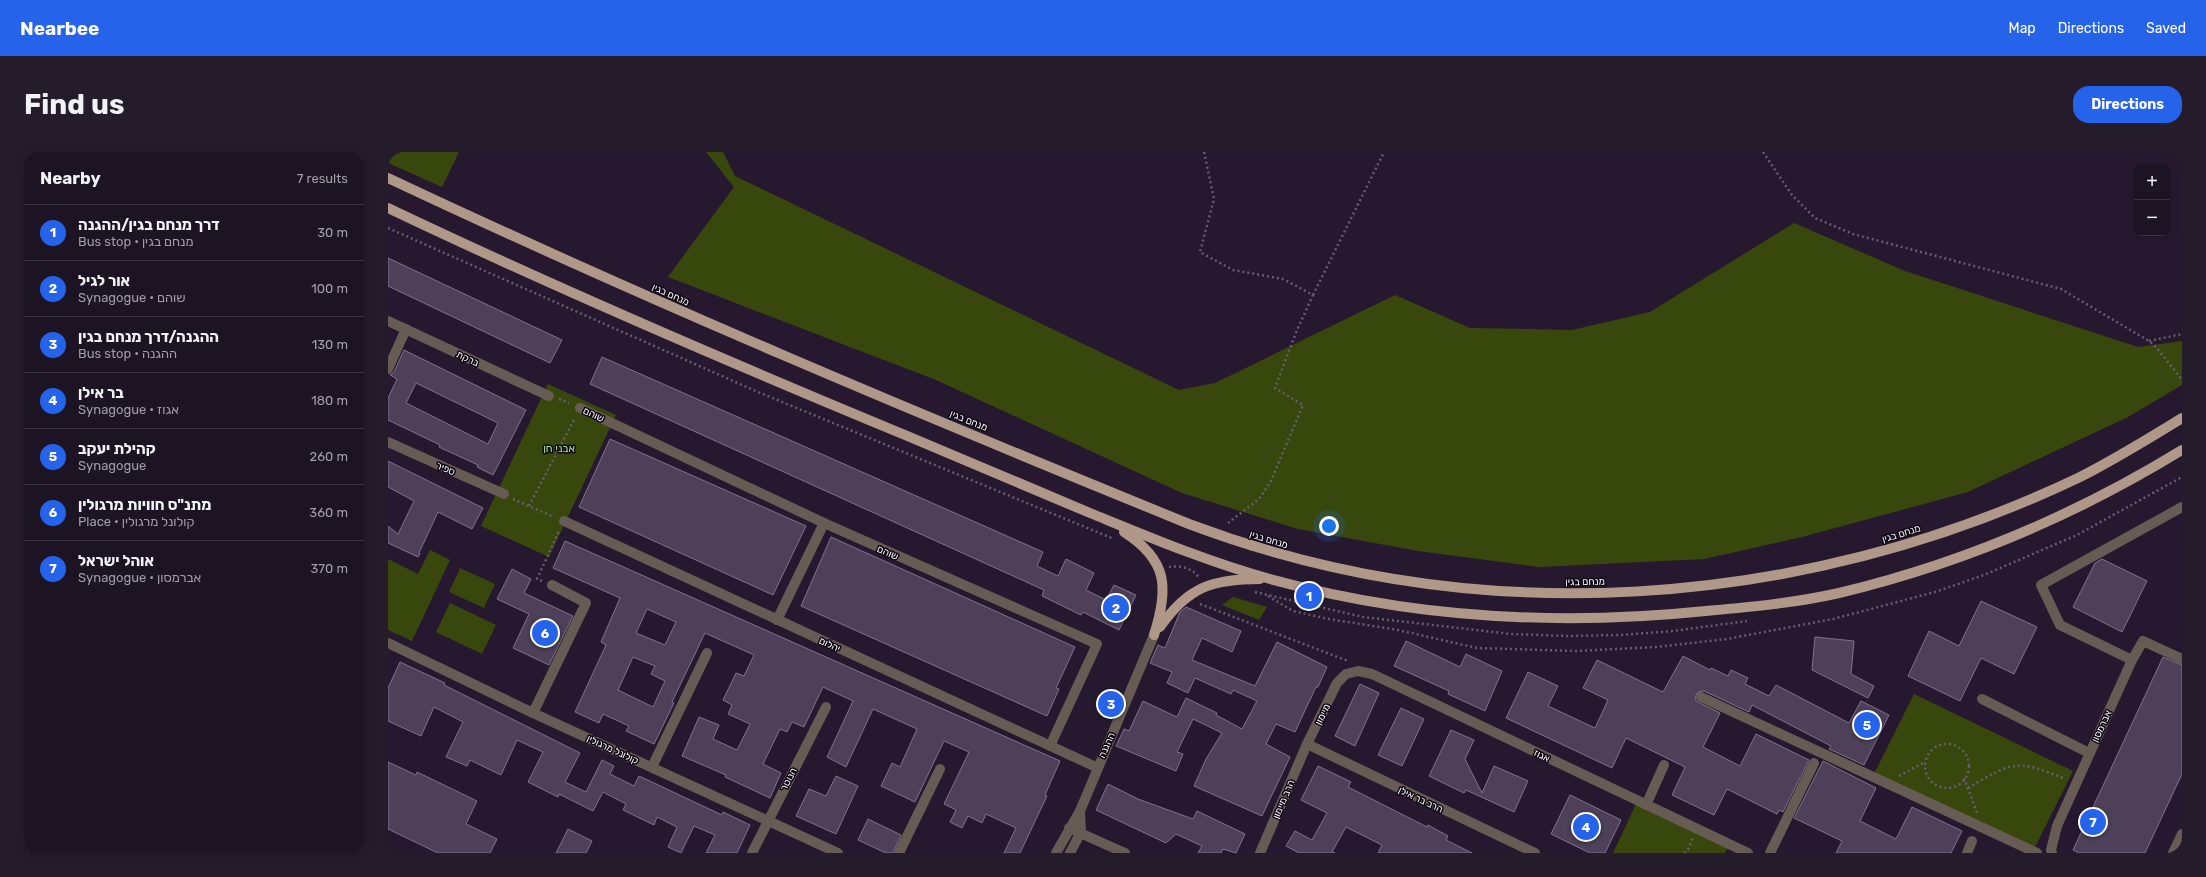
<!DOCTYPE html>
<html lang="en">
<head>
<meta charset="utf-8">
<style>
  :root { --surface:#1c1323; --page:#251c2b; --text:#f1f3f6; --muted:#a09ea6; --line:#3a3241; --accent:#2563eb }
  body { margin:0; font-family:Rubik,Heebo,sans-serif; background:var(--page); color:var(--text) }
  .controls { position:absolute; right:12px; top:12px; display:grid; overflow:hidden; border-radius:8px; box-shadow:0 2px 10px #0003 }
  .controls button { width:36px; height:36px; display:grid; place-items:center; padding:0; border:0; border-bottom:1px solid var(--line); background:var(--surface); color:var(--text); font:20px sans-serif }
  .you { position:absolute; left:941px; top:374px; width:14px; height:14px; margin:-10px; border:3px solid #fff; border-radius:50%; background:#1a73e8; box-shadow:0 0 0 6px #1a73e833 }
  .badge { display:grid; place-items:center; width:26px; height:26px; border-radius:50%; background:var(--accent); color:#fff; font-size:13px; font-weight:700 }
  .pin { position:absolute; translate:-50% -50%; border:2px solid #fff; box-shadow:0 1px 4px #0006 }
  .list { margin:0; padding:0; list-style:none }
  h2 { display:flex; justify-content:space-between; align-items:center; height:52px; margin:0; padding:0 16px; font-size:17px }
  h2 small { font-size:13px; font-weight:400; color:var(--muted) }
  .list li { display:grid; grid-template-columns:26px 1fr auto; gap:12px; align-items:center; box-sizing:border-box; height:56px; padding:0 16px; border-top:1px solid var(--line) }
  .list b { display:block; font-size:15px; white-space:nowrap }
  .list p { margin:0; font-size:13px; white-space:nowrap; color:var(--muted) }
  .list em { font-size:13px; font-style:normal; color:var(--muted) }
  .map { position:relative; flex:none; width:1794px; height:701px; overflow:hidden; border-radius:16px }
  header { display:flex; align-items:center; gap:24px; box-sizing:border-box; height:56px; padding:0 20px; background:var(--accent); color:#fff }
  header strong { font-size:19px }
  nav { display:flex; gap:22px; margin-inline-start:auto; font-size:14px }
  .intro { display:flex; align-items:center; justify-content:space-between; box-sizing:border-box; height:96px; padding:0 24px }
  h1 { margin:0; font-size:28px }
  .button { padding:10px 18px; border-radius:16px; background:var(--accent); color:#fff; font-size:14px; font-weight:700 }
  main { display:flex; gap:24px; padding:0 24px }
  aside { flex:1; background:var(--surface); border-radius:16px; box-shadow:0 2px 10px #0003 }
  .map>svg:first-child { display:block }
  .green { fill:#38480c }
  .building { fill:#4d4058; stroke:#80728c; fill-rule:evenodd }
  .lines { fill:none; stroke-linecap:round; stroke-linejoin:round }
  .path { stroke:#685d70; stroke-width:2.5; stroke-dasharray:2 3; stroke-linecap:butt }
  .minor { stroke:#675c53; stroke-width:10 }
  .major { stroke:#af9887; stroke-width:10 }
  .labels { text-anchor:middle; stroke-width:3; stroke-linejoin:round; paint-order:stroke }
  .street-label { font-size:10px; fill:#f8f2fe; stroke:#0c0710 }
  .neighbourhood-label { font-size:11px; fill:#b0e1a1; stroke:#0c0710 }
</style>
</head>
<body>
<header>
<strong>Nearbee</strong>
<nav><a>Map</a><a>Directions</a><a>Saved</a></nav>
</header>
<div class="intro"><h1>Find us</h1><a class="button">Directions</a></div>
<main>
<aside>
<h2>Nearby<small>7 results</small></h2>
<ul class="list">
<li><span class="badge">1</span><div><b>דרך מנחם בגין/ההגנה</b><p>Bus stop · מנחם בגין</p></div><em>30 m</em></li>
<li><span class="badge">2</span><div><b>אור לגיל</b><p>Synagogue · שוהם</p></div><em>100 m</em></li>
<li><span class="badge">3</span><div><b>ההגנה/דרך מנחם בגין</b><p>Bus stop · ההגנה</p></div><em>130 m</em></li>
<li><span class="badge">4</span><div><b>בר אילן</b><p>Synagogue · אגוז</p></div><em>180 m</em></li>
<li><span class="badge">5</span><div><b>קהילת יעקב</b><p>Synagogue</p></div><em>260 m</em></li>
<li><span class="badge">6</span><div><b>מתנ&quot;ס חוויות מרגולין</b><p>Place · קולונל מרגולין</p></div><em>360 m</em></li>
<li><span class="badge">7</span><div><b>אוהל ישראל</b><p>Synagogue · אברמסון</p></div><em>370 m</em></li>
</ul>
</aside>
<div class="map">
<svg width="1794" height="701" viewBox="0 0 1794 701">
  <rect width="100%" height="100%" fill="#26192f"/>
  <!-- green -->
  <g class="green">
    <polygon points="0,0 71,0 54,35 0,11"/>
    <polygon points="318,0 335,0 347,24 791,238 827,231 1007,143 1082,176 1184,178 1262,160 1406,71 1517,119 1750,195 1794,189 1794,233 1740,265 1580,340 1414,385 1316,407 1152,415 1030,399 910,377 794,341 548,228 280,125 346,35"/>
    <polygon points="160,232 228,263 161,405 93,374"/>
    <polygon points="42,398 62,408 24,489 0,478 0,407 30,422"/>
    <polygon points="72,416 107,432 96,456 61,440"/>
    <polygon points="845,445 879,455 871,468 834,453"/>
    <polygon points="62,451 108,473 94,502 48,480"/>
    <polygon points="1526,542 1685,619 1644,701 1484,626"/>
    <polygon points="1248,652 1340,695 1337,701 1225,701"/>
  </g>
  <!-- building -->
  <g class="building">
    <polygon points="0,106 174,188 162,211 0,134"/>
    <path d="M16,198L138,258L105,323L89,315L90,313L51,295L52,293L0,268V246L9,227L2,223L6,220ZM28,231L110,271L100,292L18,251Z"/>
    <polygon points="214,205 655,400 649,414 670,424 678,407 706,421 698,438 718,448 726,433 748,443 731,478 695,460 693,463 654,444 656,438 202,232"/>
    <polygon points="222,287 418,374 385,443 191,355"/>
    <polygon points="0,309 95,356 84,377 50,360 31,401 32,402 30,405 0,391 0,374 10,382 26,349 0,335"/>
    <polygon points="443,385 687,495 668,536 671,537 659,564 413,454"/>
    <path d="M177,389L672,609L657,643L659,644L632,701H616L628,676L598,662L594,671L580,664L574,676L562,670L568,658L556,652L581,600L556,589L527,650L493,634L504,611L512,615L529,577L485,557L458,615L439,605L465,549L435,535L416,575L404,570L399,580L392,577L375,612L393,621L382,646L337,625L338,623L294,604L311,565L331,573L325,587L349,598L362,572L340,562L344,553L335,548L348,521L356,524L366,503L317,481L284,550L286,551L266,592L238,579L241,574L215,562L211,571L187,560L218,493L213,490L232,446L165,416ZM259,457L288,470L277,493L248,481ZM245,505L267,514L263,522L277,529L265,555L230,538Z"/>
    <polygon points="1714,407 1759,429 1734,480 1685,455 1707,411"/>
    <polygon points="124,417 143,427 136,441 185,464 161,513 125,496 141,462 109,447"/>
    <polygon points="1593,449 1649,475 1626,522 1593,506 1572,549 1520,524 1541,479 1571,494"/>
    <polygon points="798,455 853,479 844,500 814,486 804,508 867,534 889,490 939,515 930,535 928,535 907,580 888,572 878,592 902,605 874,664 806,634 818,607 834,581 805,567 789,600 795,602 788,619 728,594 736,577 741,579 755,549 789,565 798,546 829,561 828,563 854,577 869,549 845,538 843,542 807,526 800,541 779,531 784,520 762,511 770,493 777,496 792,460"/>
    <polygon points="1427,485 1466,489 1463,522 1486,534 1480,546 1424,518"/>
    <polygon points="1018,489 1072,515 1078,502 1114,519 1097,559 1060,542 1061,539 1006,514"/>
    <polygon points="1295,504 1322,518 1323,516 1340,524 1343,518 1360,526 1357,532 1381,544 1388,533 1461,571 1473,549 1501,563 1476,613 1441,597 1443,594 1364,553 1361,560 1316,539 1310,540 1307,545 1308,549 1332,561 1315,595 1352,614 1368,582 1421,608 1395,660 1391,658 1389,662 1339,637 1326,663 1284,643 1297,615 1238,586 1224,616 1118,566 1140,520 1170,534 1160,554 1207,576 1220,548 1195,536 1209,508 1275,540"/>
    <polygon points="1775,505 1794,513 1794,622 1757,701 1691,701 1685,698"/>
    <polygon points="12,510 57,531 56,533 192,601 177,630 198,640 214,608 226,614 222,622 246,634 251,624 334,663 335,660 362,673 349,701 318,701 327,683 306,674 293,701 280,695 289,675 269,665 266,673 235,658 238,652 215,640 205,659 171,642 170,645 140,630 155,600 129,588 113,623 82,608 79,614 58,605 75,570 46,555 33,584 0,569 0,536"/>
    <polygon points="972,532 991,541 967,594 947,584"/>
    <polygon points="1013,556 1036,567 1014,614 990,603"/>
    <polygon points="1063,578 1086,588 1077,607 1094,641 1106,614 1140,629 1126,660 1078,638 1076,641 1041,624"/>
    <polygon points="1435,609 1488,636 1472,669 1508,687 1524,655 1574,679 1563,701 1448,701 1454,689 1406,666"/>
    <polygon points="0,610 28,623 29,620 89,649 78,672 109,687 102,701 50,701 0,677"/>
    <polygon points="930,614 963,630 960,635 1039,675 1040,673 1060,684 1058,688 1084,701 990,701 994,693 958,675 944,700 947,701 911,701 898,694 907,679 924,688 939,661 913,648"/>
    <polygon points="448,624 470,634 448,682 408,664 421,637 438,644"/>
    <polygon points="720,632 750,647 805,667 809,659 857,682 848,701 835,697 833,701 810,701 814,694 788,682 778,691 708,658"/>
    <polygon points="1182,643 1233,668 1217,701 1202,701 1163,682"/>
    <polygon points="480,667 513,683 505,701 498,701 470,688"/>
    <polygon points="180,677 204,689 198,701 168,701"/>
  </g>
  <g class="lines">
    <!-- path -->
    <g class="path">
      <polyline points="816,0 826,47 812,100 845,118 895,127 925,143 909,178 887,236 915,253 882,331 871,347 840,371"/>
      <polyline points="1375,0 1404,43 1427,66 1465,82 1673,137 1761,189 1769,196 1794,228"/>
      <polyline points="0,76 370,240 726,387"/>
      <polyline points="925,143 996,0"/>
      <polyline points="1761,189 1794,182"/>
      <polyline points="171,247 181,251"/>
      <polyline points="125,347 166,365"/>
      <polyline points="141,354 187,266"/>
      <path d="M781,415C792,413 805,416 811,426"/>
      <polyline points="154,429 149,427 171,379"/>
      <polyline points="867,440 975,465 1123,482 1179,484 1233,483 1285,479 1359,469"/>
      <polyline points="880,444 905,459 941,467 1010,478 1089,496 1188,499 1268,495 1339,487 1445,467 1547,440 1596,423 1689,383 1794,325"/>
      <polyline points="812,452 960,509"/>
      <circle cx="1559" cy="614" r="22"/>
      <polyline points="1511,624 1537,610"/>
      <polyline points="1576,626 1589,661"/>
      <path d="M1580,636C1625,609 1629,607 1677,627"/>
      <polyline points="1296,701 1300,697 1305,686"/>
    </g>
    <!-- minor -->
    <g class="minor">
      <polyline points="0,169 161,244"/>
      <polyline points="0,217 18,177"/>
      <polyline points="192,256 436,371 709,492 662,594"/>
      <polyline points="0,290 116,342"/>
      <polyline points="176,369 708,615"/>
      <polyline points="389,468 436,371"/>
      <polyline points="0,491 145,561 450,701"/>
      <polyline points="1744,508 1672,473 1653,433 1794,355"/>
      <polyline points="1313,545 1649,701"/>
      <polyline points="1594,547 1701,601"/>
      <polyline points="145,561 198,451 164,433"/>
      <polyline points="919,592 1147,701"/>
      <polyline points="264,615 319,501"/>
      <polyline points="1258,653 1276,613"/>
      <polyline points="681,676 737,701"/>
      <polyline points="364,701 438,555"/>
      <polyline points="511,701 552,617"/>
      <polyline points="668,701 692,659 766,483"/>
      <polyline points="682,701 693,680 692,659"/>
      <polyline points="872,701 919,592 949,531 958,522 970,519 984,522 1360,701"/>
      <polyline points="1382,701 1426,611"/>
      <polyline points="1579,701 1584,689"/>
      <polyline points="1664,701 1663,698 1669,674 1744,508 1755,489 1794,507"/>
      <polyline points="1785,701 1794,682"/>
    </g>
    <!-- major -->
    <g class="major">
      <path d="M0,26C263,150 531,262 801,372C1090,481 1413,458 1690,326C1726,308 1760,287 1794,266"/>
      <path d="M0,56C170,137 343,211 517,283C578,309 640,335 702,361C761,385 820,410 882,427C1024,466 1172,474 1318,459C1362,455 1407,451 1451,441C1572,412 1688,363 1794,298"/>
      <path d="M736,380C780,408 781,436 766,483"/>
      <path d="M772,475C800,435 824,427 872,427"/>
    </g>
  </g>
  <g class="labels">
    <!-- street labels -->
    <g class="street-label">
      <text transform="translate(283 142) rotate(24)" y="4">מנחם בגין</text>
      <text transform="translate(80 206) rotate(25)" y="4">ברקת</text>
      <text transform="translate(206 262) rotate(25)" y="4">שוהם</text>
      <text transform="translate(581 268) rotate(22)" y="4">מנחם בגין</text>
      <text transform="translate(58 316) rotate(24)" y="4">ספיר</text>
      <text transform="translate(1513 381) rotate(-17)" y="4">מנחם בגין</text>
      <text transform="translate(881 387) rotate(17)" y="4">מנחם בגין</text>
      <text transform="translate(500 400) rotate(24)" y="4">שוהם</text>
      <text transform="translate(1197 429) rotate(-1)" y="4">מנחם בגין</text>
      <text transform="translate(442 492) rotate(25)" y="4">יהלום</text>
      <text transform="translate(934 562) rotate(-64)" y="4">מיימון</text>
      <text transform="translate(1713 574) rotate(-65)" y="4">אברמסון</text>
      <text transform="translate(718 593) rotate(-66)" y="4">ההגנה</text>
      <text transform="translate(225 597) rotate(25)" y="4">קולונל מרגולין</text>
      <text transform="translate(1154 603) rotate(25)" y="4">אגוז</text>
      <text transform="translate(400 627) rotate(-62)" y="4">הנוטר</text>
      <text transform="translate(895 647) rotate(-67)" y="4">הרב מיימון</text>
      <text transform="translate(1033 647) rotate(25)" y="4">הרב בר אילן</text>
    </g>
    <!-- neighbourhood labels -->
    <g class="neighbourhood-label">
      <text x="171" y="300">אבני חן</text>
    </g>
  </g>
</svg>
<div class="controls">
<button>+</button>
<button>−</button>
</div>
<div class="you"></div>
<div class="pin badge" style="left:921px;top:444px">1</div>
<div class="pin badge" style="left:728px;top:456px">2</div>
<div class="pin badge" style="left:723px;top:552px">3</div>
<div class="pin badge" style="left:1198px;top:675px">4</div>
<div class="pin badge" style="left:1479px;top:573px">5</div>
<div class="pin badge" style="left:157px;top:481px">6</div>
<div class="pin badge" style="left:1705px;top:670px">7</div>
</div>
</main>
</body>
</html>
